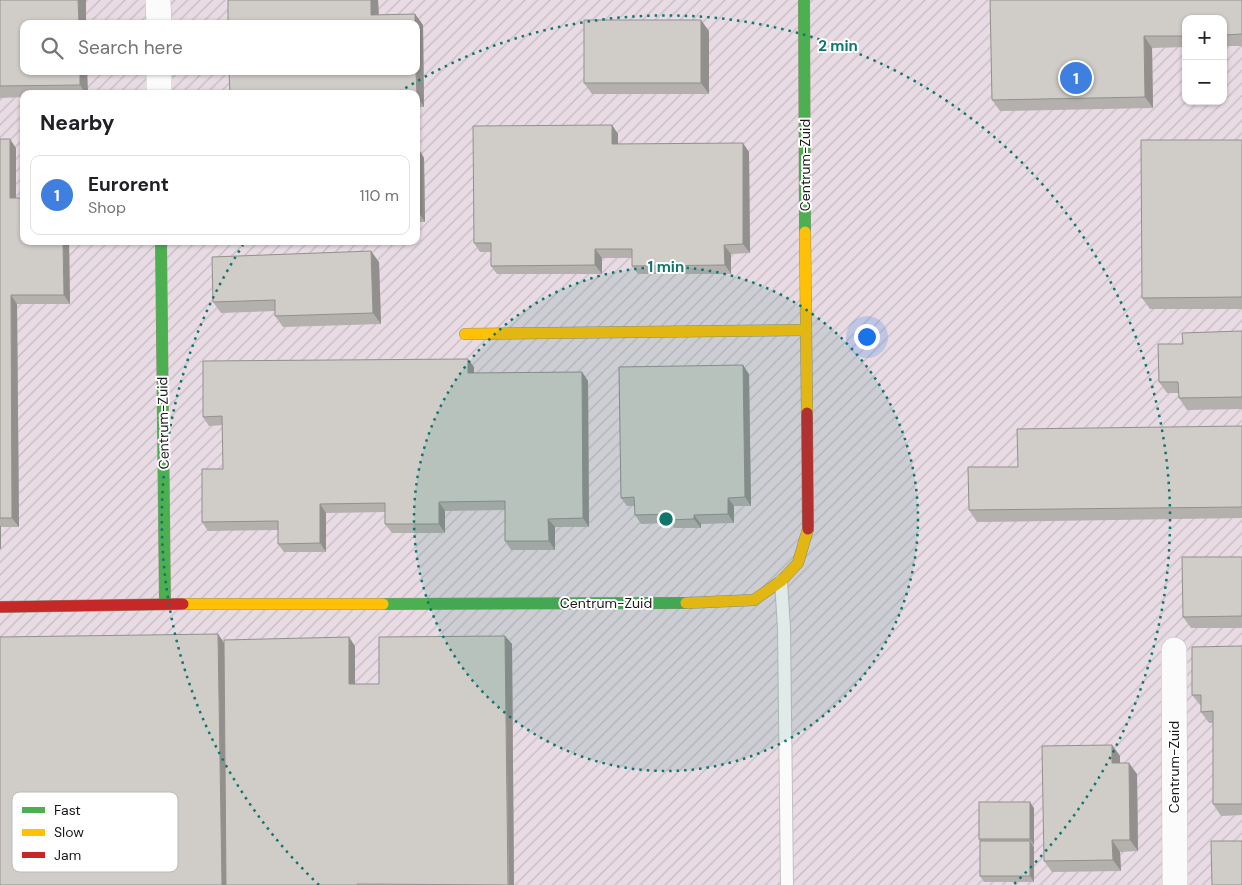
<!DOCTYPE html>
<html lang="en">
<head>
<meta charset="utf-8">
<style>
  :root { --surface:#fff; --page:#f2f2f2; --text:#202124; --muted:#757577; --line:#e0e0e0; --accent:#111827 }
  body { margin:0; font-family:"DM Sans",sans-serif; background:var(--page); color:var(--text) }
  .controls { position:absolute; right:15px; top:15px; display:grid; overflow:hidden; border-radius:10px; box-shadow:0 1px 4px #0004 }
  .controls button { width:45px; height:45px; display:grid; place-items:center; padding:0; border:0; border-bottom:1px solid var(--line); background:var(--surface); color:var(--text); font:25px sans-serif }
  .you { position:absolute; left:866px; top:336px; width:18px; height:18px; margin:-12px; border:4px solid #fff; border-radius:50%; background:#1a73e8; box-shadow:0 0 0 8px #1a73e833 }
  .badge { display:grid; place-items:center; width:32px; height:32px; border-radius:50%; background:var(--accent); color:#fff; font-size:16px; font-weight:700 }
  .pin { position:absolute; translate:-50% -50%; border:2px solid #fff; box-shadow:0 1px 5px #0006 }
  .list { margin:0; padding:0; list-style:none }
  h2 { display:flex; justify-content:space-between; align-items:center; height:65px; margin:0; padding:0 20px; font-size:21px }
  h2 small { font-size:16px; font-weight:400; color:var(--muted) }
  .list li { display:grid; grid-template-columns:32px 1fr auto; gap:15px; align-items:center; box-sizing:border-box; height:80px; margin:0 10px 10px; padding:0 10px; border:1px solid var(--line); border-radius:10px }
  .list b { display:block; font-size:19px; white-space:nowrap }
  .list p { margin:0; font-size:16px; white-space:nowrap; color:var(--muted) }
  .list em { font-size:16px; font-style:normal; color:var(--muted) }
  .icon { flex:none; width:28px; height:28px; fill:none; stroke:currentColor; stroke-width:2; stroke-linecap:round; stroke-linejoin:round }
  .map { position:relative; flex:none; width:1242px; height:885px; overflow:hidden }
  .search { position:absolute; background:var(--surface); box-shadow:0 1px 4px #0004; left:20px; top:20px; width:400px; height:55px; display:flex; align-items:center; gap:12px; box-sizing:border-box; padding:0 18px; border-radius:10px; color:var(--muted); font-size:19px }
  .panel { position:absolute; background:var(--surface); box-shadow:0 1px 4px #0004; left:20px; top:90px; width:400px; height:155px; border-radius:10px }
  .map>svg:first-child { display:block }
  .industrial { fill:url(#industrial-furrows); fill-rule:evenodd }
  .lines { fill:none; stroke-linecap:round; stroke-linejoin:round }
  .lane-casing { stroke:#c2c0be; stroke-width:14 }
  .street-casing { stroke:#c2c0be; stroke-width:26 }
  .fast-casing { stroke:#92927b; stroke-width:12 }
  .slow-casing { stroke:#92927b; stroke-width:12 }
  .jam-casing { stroke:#92927b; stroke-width:12 }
  .lane { stroke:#fcfbfb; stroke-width:12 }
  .street { stroke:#fcfbfb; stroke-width:25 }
  .fast { stroke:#4caf50; stroke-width:11 }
  .slow { stroke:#ffc107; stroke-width:11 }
  .jam { stroke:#c62828; stroke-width:11 }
  .wall { fill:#b3b0ad }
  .shaded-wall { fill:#92908d }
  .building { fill:#d0cdc9; stroke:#92908d }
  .ring { fill:none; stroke:#0f766e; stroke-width:2.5; stroke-dasharray:2.5 5 }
  .labels { text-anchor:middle; stroke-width:4; stroke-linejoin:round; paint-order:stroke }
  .street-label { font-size:14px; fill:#1a1a1a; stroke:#fff }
  .key { fill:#fff; stroke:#bababa; stroke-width:1 }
  .key-label { font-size:14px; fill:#1a1a1a }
  .centre { fill:#0f766e; stroke:#fff; stroke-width:2.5 }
  .ring-label { font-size:15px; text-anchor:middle; font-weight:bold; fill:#0f766e; stroke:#fff; stroke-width:4; stroke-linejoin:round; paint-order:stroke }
</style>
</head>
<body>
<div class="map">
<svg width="1242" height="885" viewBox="0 0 1242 885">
  <defs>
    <pattern id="industrial-furrows" width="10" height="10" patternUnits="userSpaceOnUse" patternTransform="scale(1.25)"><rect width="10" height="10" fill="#e8dbe3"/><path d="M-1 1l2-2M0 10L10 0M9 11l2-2" fill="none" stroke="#c6bbc2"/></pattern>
  </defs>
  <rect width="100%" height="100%" fill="#eae7e2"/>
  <!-- industrial -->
  <path class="industrial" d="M0,0H1242V885H0ZM1186,19H1223V101H1186ZM24,24H416V71H24ZM24,94H416V241H24Z"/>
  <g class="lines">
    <defs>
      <polyline id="lane" points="781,581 784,628 787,885"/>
      <g id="street">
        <polyline points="158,0 159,24"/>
        <polyline points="159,71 159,94"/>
        <polyline points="1174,650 1175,885"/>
      </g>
      <g id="fast">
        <polyline points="804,0 805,232"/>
        <polyline points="161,241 165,604"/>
        <polyline points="383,604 686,603"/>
      </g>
      <g id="slow">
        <polyline points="805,232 807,413"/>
        <polyline points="465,334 806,330"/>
        <polyline points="686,603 754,600 781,581 798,563 808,529"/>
        <polyline points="183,604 383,604"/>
      </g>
      <g id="jam">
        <polyline points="807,413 808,529"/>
        <polyline points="0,607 183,604"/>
      </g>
    </defs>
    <!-- lane casing -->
    <use href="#lane" class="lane-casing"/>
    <!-- street casing -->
    <use href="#street" class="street-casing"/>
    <!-- fast casing -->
    <use href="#fast" class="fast-casing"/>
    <!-- slow casing -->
    <use href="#slow" class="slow-casing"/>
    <!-- jam casing -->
    <use href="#jam" class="jam-casing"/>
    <!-- lane -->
    <use href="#lane" class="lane"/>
    <!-- street -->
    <use href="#street" class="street"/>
    <!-- fast -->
    <use href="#fast" class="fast"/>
    <!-- slow -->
    <use href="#slow" class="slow"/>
    <!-- jam -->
    <use href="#jam" class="jam"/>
  </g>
  <!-- wall -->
  <g class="wall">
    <polygon points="0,0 87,71 88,94 24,94 24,97 0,98"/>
    <polygon points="228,0 378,0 379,15 415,14 423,25 424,107 416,107 416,94"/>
    <polygon points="990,0 1242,0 1242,46 1223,46 1223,19 1186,19 1186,47 1152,48 1153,108 1000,111 992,100"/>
    <polygon points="709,31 709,94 592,94 584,83"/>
    <polygon points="612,125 618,134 618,144 749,152 750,253 731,254 731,274 638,274 632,266 632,258 602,258 602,274 497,274 491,266 491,252 480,252 474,243"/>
    <polygon points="0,139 16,148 16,198 24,241 69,241 70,304 17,304 19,527 1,527 1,549 0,549"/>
    <polygon points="1242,140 1242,309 1150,309 1142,298"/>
    <polygon points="416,146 424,158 425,222 416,222"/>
    <polygon points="379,262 381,324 283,327 275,316 275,311 221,313 213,302"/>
    <polygon points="1242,331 1242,409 1187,410 1179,398 1179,393 1167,393 1159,382 1183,344"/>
    <polygon points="474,367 474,373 582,372 588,381 589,527 555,527 555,550 511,550 505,541 505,510 445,511 445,533 392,533 385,524 385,512 326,513 326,552 284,552 278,544 278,530 208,531 202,522 223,469 223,425 209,426 203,417"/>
    <polygon points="749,374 751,506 734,506 734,523 701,524 701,528 674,528 671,523 641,524 635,515 635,506 627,506 621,498"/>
    <polygon points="1242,426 1242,518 977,522 969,510 1018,467"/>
    <polygon points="1242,557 1242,628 1191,628 1183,617"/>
    <polygon points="218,634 224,643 355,646 355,684 379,684 505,636 512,644 514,885 0,885"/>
    <polygon points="1242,646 1242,815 1221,816 1213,804 1213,723 1209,723 1201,712 1201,706 1192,695"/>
    <polygon points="1112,745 1120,756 1120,763 1137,774 1138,851 1120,852 1121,871 1052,872 1044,861"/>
    <polygon points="1034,808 1034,845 1033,845 1034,847 1034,882 984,882 980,876 980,841 979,839"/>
  </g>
  <!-- shaded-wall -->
  <g class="shaded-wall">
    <polygon points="78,0 86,0 86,24 79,24"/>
    <polygon points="371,0 378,0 379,24 371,15"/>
    <polygon points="415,14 423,25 424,107 417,96 416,24 415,24"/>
    <polygon points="701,20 709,31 709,94 701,83"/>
    <polygon points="1144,36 1152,48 1153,108 1145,97"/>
    <polygon points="80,71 87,71 88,94 86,94 80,85"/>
    <polygon points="612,125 618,134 618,153 612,144"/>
    <polygon points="10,139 16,148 16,207 10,198"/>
    <polygon points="743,143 749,152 750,253 743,244"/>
    <polygon points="417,146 424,158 425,222 417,210"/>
    <polygon points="63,241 69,241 70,304 64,295"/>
    <polygon points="724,245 731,254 731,274 725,265"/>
    <polygon points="595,249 602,258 602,274 595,265"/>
    <polygon points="371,251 379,262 381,324 373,313"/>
    <polygon points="11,295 17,304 19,527 12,518"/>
    <polygon points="468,359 474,367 474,382 468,373"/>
    <polygon points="743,365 749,374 751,506 745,497"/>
    <polygon points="582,372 588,381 589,527 583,518"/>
    <polygon points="728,498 734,506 734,523 728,514"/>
    <polygon points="439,502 445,511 445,533 439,524"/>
    <polygon points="320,504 326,513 326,552 320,543"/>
    <polygon points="694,515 701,524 701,528 694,519"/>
    <polygon points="548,519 555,527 555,550 549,541"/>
    <polygon points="0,525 1,527 1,549 0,548"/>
    <polygon points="218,634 224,643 228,885 222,885"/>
    <polygon points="505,636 512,644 514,885 509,885"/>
    <polygon points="349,637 355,646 355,693 349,684"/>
    <polygon points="1112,745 1120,756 1120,774 1112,763"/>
    <polygon points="1129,763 1137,774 1138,851 1130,840"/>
    <polygon points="1030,802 1034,808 1034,845 1030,839"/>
    <polygon points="1112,840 1120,852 1121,871 1113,860"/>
    <polygon points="1030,841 1034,847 1034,882 1030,876"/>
  </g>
  <!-- building -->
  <g class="building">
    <polygon points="0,0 78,0 79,24 24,24 24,71 80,71 80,85 0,86"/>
    <polygon points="228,0 371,0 371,15 415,14 415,24 228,24"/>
    <polygon points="990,0 1242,0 1242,34 1223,35 1223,19 1186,19 1186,36 1144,36 1145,97 992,100"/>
    <rect x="584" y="20" width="117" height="63"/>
    <polygon points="229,71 416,71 417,96 416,94 230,94"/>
    <polygon points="612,125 612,144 743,143 743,244 724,245 725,265 632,266 632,249 595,249 595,265 491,266 491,243 474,243 473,126"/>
    <polygon points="0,139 10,139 10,198 24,198 24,241 63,241 64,295 11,295 12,518 0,518"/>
    <polygon points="1141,140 1242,140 1242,297 1142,298"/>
    <rect x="416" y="146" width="1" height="64"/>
    <polygon points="371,251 373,313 275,316 275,300 213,302 212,257"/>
    <polygon points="1242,331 1242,397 1179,398 1178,382 1159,382 1158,344 1183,344 1182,333"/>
    <polygon points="468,359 468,373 582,372 583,518 548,519 549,541 505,541 505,501 439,502 439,524 385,524 385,503 320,504 320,543 278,544 278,521 202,522 202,469 223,469 222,416 203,417 203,361"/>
    <polygon points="743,365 745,497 728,498 728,514 694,515 694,519 668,520 668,514 635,515 634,497 621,498 619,367"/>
    <polygon points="1242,426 1242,507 969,510 968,467 1018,467 1017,429"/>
    <polygon points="1182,557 1242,557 1242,616 1183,617"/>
    <polygon points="218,634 222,885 0,885 0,637"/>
    <polygon points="505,636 508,885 357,884 357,885 226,885 224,640 349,637 349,684 379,684 379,637"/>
    <polygon points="1242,646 1242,804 1213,804 1213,711 1201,712 1201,695 1192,695 1192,647"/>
    <polygon points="1112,745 1112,763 1129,763 1130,840 1112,840 1113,860 1044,861 1042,746"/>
    <rect x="979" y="802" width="51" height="37"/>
    <rect x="980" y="841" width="50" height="35"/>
    <polygon points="1211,841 1242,841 1242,885 1212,885"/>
  </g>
  <!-- distance rings -->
  <circle cx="666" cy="519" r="252" fill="#0f766e" fill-opacity=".12"/>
  <g class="ring">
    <circle cx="666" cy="519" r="252"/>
    <path d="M319 885A504 504 0 0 1 243 245M399 92A504 504 0 0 1 1013 885"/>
  </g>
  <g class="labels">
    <!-- street labels -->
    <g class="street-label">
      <text transform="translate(805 165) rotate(-90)" y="5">Centrum-Zuid</text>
      <text transform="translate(163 423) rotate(-91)" y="5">Centrum-Zuid</text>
      <text x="606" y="608">Centrum-Zuid</text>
      <text transform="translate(1174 767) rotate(-90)" y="5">Centrum-Zuid</text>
    </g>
  </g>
  <!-- legend -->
  <rect x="12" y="792" width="166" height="80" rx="8" class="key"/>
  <rect x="22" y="807" width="23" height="6" fill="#4caf50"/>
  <rect x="22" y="829" width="23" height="7" fill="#ffc107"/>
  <rect x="22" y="852" width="23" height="6" fill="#c62828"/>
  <g class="key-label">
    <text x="54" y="815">Fast</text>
    <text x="54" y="837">Slow</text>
    <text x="54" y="860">Jam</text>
  </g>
  <circle cx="666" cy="519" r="8" class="centre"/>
  <g class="ring-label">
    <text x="838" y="51">2 min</text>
    <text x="666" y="272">1 min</text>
  </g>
</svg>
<div class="controls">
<button>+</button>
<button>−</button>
</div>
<div class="you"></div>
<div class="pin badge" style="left:1076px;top:78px;background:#3f7fe0">1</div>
<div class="search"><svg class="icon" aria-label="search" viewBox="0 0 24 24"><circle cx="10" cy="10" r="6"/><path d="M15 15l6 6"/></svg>Search here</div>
<section class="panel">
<h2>Nearby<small></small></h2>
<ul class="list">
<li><span class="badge" style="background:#3f7fe0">1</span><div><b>Eurorent</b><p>Shop</p></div><em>110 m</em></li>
</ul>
</section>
</div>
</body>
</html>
